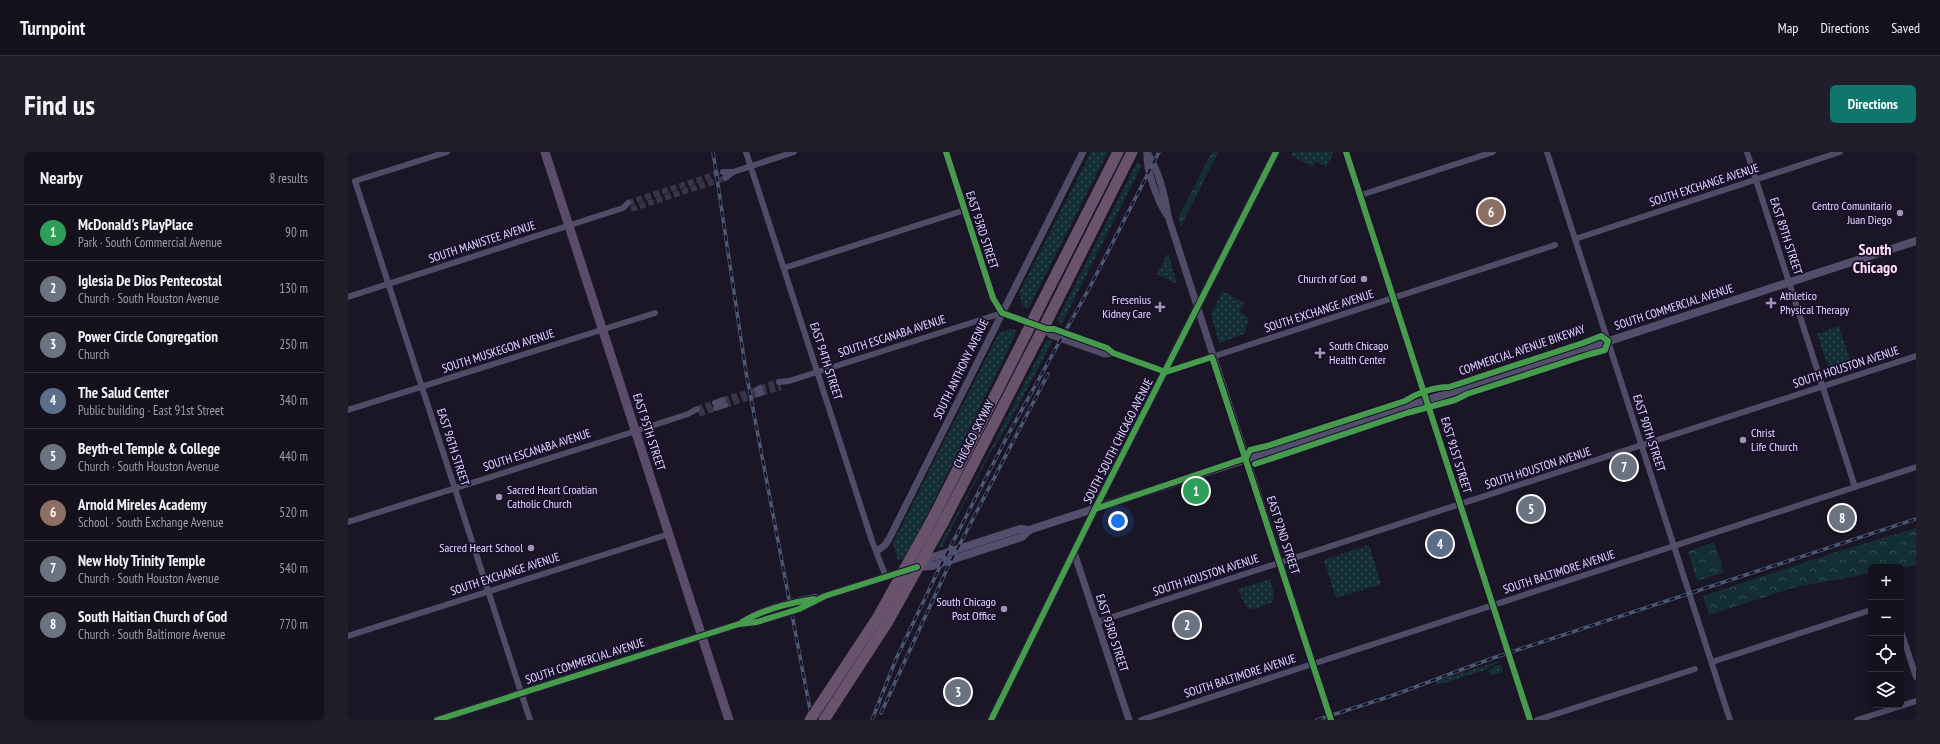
<!DOCTYPE html>
<html lang="en">
<head>
<meta charset="utf-8">
<style>
  :root { --surface:#14101c; --page:#211e29; --text:#f1f3f6; --muted:#9d9da3; --line:#33303b; --accent:#0f766e }
  body { margin:0; font-family:"PT Sans Narrow",sans-serif; background:var(--page); color:var(--text) }
  .controls { position:absolute; right:12px; bottom:12px; display:grid; overflow:hidden; border-radius:6px; box-shadow:0 2px 10px #0003 }
  .controls button { width:36px; height:36px; display:grid; place-items:center; padding:0; border:0; border-bottom:1px solid var(--line); background:var(--surface); color:var(--text); font:20px sans-serif }
  .you { position:absolute; left:770px; top:369px; width:14px; height:14px; margin:-10px; border:3px solid #fff; border-radius:50%; background:#1a73e8; box-shadow:0 0 0 6px #1a73e833 }
  .badge { display:grid; place-items:center; width:26px; height:26px; border-radius:50%; background:var(--accent); color:#fff; font-size:13px; font-weight:700 }
  .pin { position:absolute; translate:-50% -50%; border:2px solid #fff; box-shadow:0 1px 4px #0006 }
  .list { margin:0; padding:0; list-style:none }
  h2 { display:flex; justify-content:space-between; align-items:center; height:52px; margin:0; padding:0 16px; font-size:17px }
  h2 small { font-size:13px; font-weight:400; color:var(--muted) }
  .list li { display:grid; grid-template-columns:26px 1fr auto; gap:12px; align-items:center; box-sizing:border-box; height:56px; padding:0 16px; border-top:1px solid var(--line) }
  .list b { display:block; font-size:15px; white-space:nowrap }
  .list p { margin:0; font-size:13px; white-space:nowrap; color:var(--muted) }
  .list em { font-size:13px; font-style:normal; color:var(--muted) }
  .icon { flex:none; width:22px; height:22px; fill:none; stroke:currentColor; stroke-width:2; stroke-linecap:round; stroke-linejoin:round }
  .map { position:relative; flex:none; width:1568px; height:568px; overflow:hidden; border-radius:6px }
  header { display:flex; align-items:center; gap:24px; box-sizing:border-box; height:56px; padding:0 20px; background:var(--surface); border-bottom:1px solid var(--line) }
  header strong { font-size:19px }
  nav { display:flex; gap:22px; margin-inline-start:auto; font-size:14px }
  .intro { display:flex; align-items:center; justify-content:space-between; box-sizing:border-box; height:96px; padding:0 24px }
  h1 { margin:0; font-size:28px }
  .button { padding:10px 18px; border-radius:6px; background:var(--accent); color:#fff; font-size:14px; font-weight:700 }
  main { display:flex; gap:24px; padding:0 24px }
  aside { flex:1; background:var(--surface); border-radius:6px; box-shadow:0 2px 10px #0003 }
  .map>svg:first-child { display:block }
  .green { fill:url(#green-dots) }
  .forest { fill:url(#forest-crowns) }
  .lines { fill:none; stroke-linecap:round; stroke-linejoin:round }
  .minor-tunnel { stroke:#393447; stroke-width:6; stroke-dasharray:6 3; stroke-linecap:butt }
  .minor { stroke:#504b67; stroke-width:6 }
  .tertiary { stroke:#504b67; stroke-width:7 }
  .secondary { stroke:#544e6d; stroke-width:8 }
  .primary { stroke:#5b4c6b; stroke-width:9 }
  .motorway { stroke:#69526b; stroke-width:11 }
  .rail-casing { stroke:#495971; stroke-width:3.5 }
  .rail { stroke:#180f2d; stroke-width:2; stroke-dasharray:6; stroke-linecap:butt }
  .motorway-bridge { stroke:#69526b; stroke-width:11 }
  .cycleway-casing { stroke:#180f2d; stroke-width:8 }
  .cycleway { stroke:#469c4c; stroke-width:6 }
  .poi-dot { fill:#9e96b3; stroke:#180f2d; stroke-width:1.5 }
  .labels { text-anchor:middle; stroke-width:3.5; stroke-linejoin:round; paint-order:stroke }
  .street-label { font-size:12px; fill:#e4dbff; stroke:#180f2d }
  .poi-label { font-size:12px; fill:#e4dbff; stroke:#180f2d; text-anchor:end }
  .district-label { font-size:16px; font-weight:bold; fill:#fde; stroke:#180f2d }
</style>
</head>
<body>
<header>
<strong>Turnpoint</strong>
<nav><a>Map</a><a>Directions</a><a>Saved</a></nav>
</header>
<div class="intro"><h1>Find us</h1><a class="button">Directions</a></div>
<main>
<aside>
<h2>Nearby<small>8 results</small></h2>
<ul class="list">
<li><span class="badge" style="background:#2e9e5b">1</span><div><b>McDonald's PlayPlace</b><p>Park · South Commercial Avenue</p></div><em>90 m</em></li>
<li><span class="badge" style="background:#6b7280">2</span><div><b>Iglesia De Dios Pentecostal</b><p>Church · South Houston Avenue</p></div><em>130 m</em></li>
<li><span class="badge" style="background:#6b7280">3</span><div><b>Power Circle Congregation</b><p>Church</p></div><em>250 m</em></li>
<li><span class="badge" style="background:#5c6f8a">4</span><div><b>The Salud Center</b><p>Public building · East 91st Street</p></div><em>340 m</em></li>
<li><span class="badge" style="background:#6b7280">5</span><div><b>Beyth-el Temple &amp; College</b><p>Church · South Houston Avenue</p></div><em>440 m</em></li>
<li><span class="badge" style="background:#8d6e63">6</span><div><b>Arnold Mireles Academy</b><p>School · South Exchange Avenue</p></div><em>520 m</em></li>
<li><span class="badge" style="background:#6b7280">7</span><div><b>New Holy Trinity Temple</b><p>Church · South Houston Avenue</p></div><em>540 m</em></li>
<li><span class="badge" style="background:#6b7280">8</span><div><b>South Haitian Church of God</b><p>Church · South Baltimore Avenue</p></div><em>770 m</em></li>
</ul>
</aside>
<div class="map">
<svg width="1568" height="568" viewBox="0 0 1568 568">
  <defs>
    <pattern id="green-dots" width="8" height="8" patternUnits="userSpaceOnUse"><rect width="8" height="8" fill="#132f35"/><path d="M2 2h.1M6 6h.1" fill="none" stroke="#354d53" stroke-width="1.8" stroke-linecap="round"/></pattern>
    <pattern id="forest-crowns" width="20" height="18" patternUnits="userSpaceOnUse"><rect width="20" height="18" fill="#132f35"/><path d="M2 6a3 3 0 1 1 6 0M12 15a3 3 0 1 1 6 0" fill="none" stroke="#354d53"/></pattern>
  </defs>
  <rect width="100%" height="100%" fill="#1b1626"/>
  <!-- green -->
  <g class="green">
    <polygon points="743,0 760,0 680,157 675,154 671,141"/>
    <polygon points="945,0 986,0 978,15 968,9 964,15 943,3"/>
    <polygon points="789,10 794,13 713,173 709,168"/>
    <polygon points="820,101 829,132 809,122"/>
    <polygon points="875,139 896,151 892,160 901,166 896,182 871,191 863,162"/>
    <polygon points="1491,174 1504,214 1482,220 1469,182"/>
    <polygon points="663,177 669,179 580,361 556,406 550,408 545,391 547,387 651,181"/>
    <polygon points="703,188 705,188 668,258 638,309 594,395 589,396 613,355 698,189"/>
    <polygon points="1021,393 1033,432 988,446 976,408"/>
    <polygon points="922,427 926,442 924,450 908,457 900,456 897,452 890,437"/>
    <polygon points="1152,509 1140,517 1086,534 1090,529"/>
    <polygon points="1153,512 1155,520 1143,523 1141,519 1147,514"/>
  </g>
  <!-- forest -->
  <g class="forest">
    <polygon points="864,0 870,0 833,75 830,66"/>
    <polygon points="1568,376 1568,413 1553,416 1523,415 1523,421 1444,436 1361,463 1355,444 1488,400"/>
    <polygon points="1366,390 1376,420 1349,429 1340,399"/>
  </g>
  <g class="lines">
    <!-- minor-tunnel -->
    <g class="minor-tunnel">
      <polyline points="280,51 375,20"/>
      <polyline points="283,57 377,26"/>
      <polyline points="412,236 431,230"/>
      <polyline points="413,241 433,235"/>
      <polyline points="375,248 409,238"/>
      <polyline points="377,253 410,242"/>
      <polyline points="349,257 367,251"/>
      <polyline points="351,262 368,256"/>
    </g>
    <!-- minor -->
    <g class="minor">
      <polyline points="99,0 7,29 182,568"/>
      <polyline points="398,0 524,389 538,425"/>
      <polyline points="1199,0 1382,568"/>
      <polyline points="1399,0 1507,335"/>
      <polyline points="375,20 385,20 446,0"/>
      <polyline points="377,26 385,20"/>
      <polyline points="1013,43 1145,0"/>
      <polyline points="1227,87 1492,0"/>
      <polyline points="436,116 617,58"/>
      <polyline points="0,145 275,56 280,51"/>
      <polyline points="864,205 1207,93"/>
      <polyline points="431,230 441,229 654,161"/>
      <polyline points="409,238 412,236"/>
      <polyline points="410,242 413,241"/>
      <polyline points="367,251 375,248"/>
      <polyline points="368,256 377,253"/>
      <polyline points="0,258 307,161"/>
      <polyline points="0,370 288,279 340,262 349,257"/>
      <polyline points="749,470 1568,204"/>
      <polyline points="1553,479 1568,525"/>
      <polyline points="0,484 321,382"/>
      <polyline points="1364,510 1523,458"/>
      <polyline points="793,568 1568,315"/>
      <polyline points="1189,568 1347,517"/>
      <polyline points="1509,568 1568,549"/>
    </g>
    <!-- tertiary -->
    <g class="tertiary">
      <polyline points="598,0 645,146 654,161 699,177 706,177 759,196 765,201 818,220 864,205"/>
      <path d="M799,0C810,18 817,43 820,64L983,568"/>
      <polyline points="998,0 1182,568"/>
      <path d="M799,1C798,18 809,47 818,62"/>
      <polyline points="699,177 703,183 757,202 765,201"/>
      <polyline points="529,399 537,393 541,387 735,0"/>
      <polyline points="726,400 781,568"/>
    </g>
    <!-- secondary -->
    <g class="secondary">
      <polyline points="574,411 582,406 672,377 681,378"/>
      <path d="M393,471C415,457 441,451 467,446"/>
      <polyline points="89,568 391,472 409,470 451,457 477,444 569,415 584,414 674,385 681,378 1568,89"/>
      <polyline points="643,568 747,357 928,0"/>
    </g>
    <!-- primary -->
    <polyline class="primary" points="197,0 381,568"/>
    <!-- motorway -->
    <g class="motorway">
      <polyline points="689,160 770,0"/>
      <polyline points="701,165 784,0"/>
      <polyline points="586,364 678,182"/>
      <polyline points="596,369 690,186"/>
    </g>
    <defs>
      <g id="rail">
        <polyline points="365,0 398,220 464,568"/>
        <polyline points="533,561 600,415 700,222"/>
        <polyline points="524,568 548,507 590,419 661,281 743,133 811,0"/>
        <polyline points="969,568 1046,543 1142,507 1568,367"/>
      </g>
    </defs>
    <!-- rail casing -->
    <use href="#rail" class="rail-casing"/>
    <!-- rail -->
    <use href="#rail" class="rail"/>
    <!-- motorway-bridge -->
    <g class="motorway-bridge">
      <polyline points="678,182 689,160"/>
      <polyline points="690,186 701,165"/>
      <polyline points="462,568 530,465 586,364"/>
      <polyline points="476,568 539,471 596,369"/>
    </g>
    <defs>
      <g id="cycleway">
        <polyline points="598,0 645,146 654,161 699,177 706,177 759,196 765,201 818,220 864,205 983,568"/>
        <polyline points="998,0 1182,568"/>
        <path d="M898,306L902,298L919,294L1057,249C1069,241 1086,235 1101,235L1235,191L1253,184L1260,189L1257,198L1239,203L1119,242L1107,248L1059,261L907,312"/>
        <polyline points="747,357 898,306"/>
        <path d="M394,470C415,457 441,451 466,447"/>
        <polyline points="89,568 391,472 409,470 451,457 477,444 569,415"/>
        <polyline points="643,568 747,357 928,0"/>
      </g>
    </defs>
    <!-- cycleway casing -->
    <use href="#cycleway" class="cycleway-casing"/>
    <!-- cycleway -->
    <use href="#cycleway" class="cycleway"/>
  </g>
  <!-- markers -->
  <g class="poi-dot">
    <circle cx="1552" cy="61" r="4"/>
    <circle cx="1016" cy="127" r="4"/>
    <path d="M1421 145h4v4h4v4h-4v4h-4v-4h-4v-4h4z"/>
    <path d="M810 149h4v4h4v4h-4v4h-4v-4h-4v-4h4z"/>
    <path d="M970 195h4v4h4v4h-4v4h-4v-4h-4v-4h4z"/>
    <circle cx="1395" cy="288" r="4"/>
    <circle cx="151" cy="345" r="4"/>
    <circle cx="183" cy="396" r="4"/>
    <circle cx="656" cy="457" r="4"/>
  </g>
  <g class="labels">
    <!-- street labels -->
    <g class="street-label">
      <text transform="translate(1356 33) rotate(-18)" y="4">SOUTH EXCHANGE AVENUE</text>
      <text transform="translate(634 78) rotate(72)" y="4">EAST 93RD STREET</text>
      <text transform="translate(1438 84) rotate(72)" y="4">EAST 89TH STREET</text>
      <text transform="translate(134 90) rotate(-18)" y="4">SOUTH MANISTEE AVENUE</text>
      <text transform="translate(1326 155) rotate(-18)" y="4">SOUTH COMMERCIAL AVENUE</text>
      <text transform="translate(971 159) rotate(-18)" y="4">SOUTH EXCHANGE AVENUE</text>
      <text transform="translate(544 184) rotate(-18)" y="4">SOUTH ESCANABA AVENUE</text>
      <text transform="translate(1174 198) rotate(-19)" y="4">COMMERCIAL AVENUE BIKEWAY</text>
      <text transform="translate(150 199) rotate(-18)" y="4">SOUTH MUSKEGON AVENUE</text>
      <text transform="translate(478 209) rotate(72)" y="4">EAST 94TH STREET</text>
      <text transform="translate(1498 215) rotate(-18)" y="4">SOUTH HOUSTON AVENUE</text>
      <text transform="translate(613 217) rotate(-64)" y="4">SOUTH ANTHONY AVENUE</text>
      <text transform="translate(301 280) rotate(72)" y="4">EAST 95TH STREET</text>
      <text transform="translate(1301 281) rotate(72)" y="4">EAST 90TH STREET</text>
      <text transform="translate(626 282) rotate(-63)" y="4">CHICAGO SKYWAY</text>
      <text transform="translate(770 289) rotate(-63)" y="4">SOUTH SOUTH CHICAGO AVENUE</text>
      <text transform="translate(105 295) rotate(72)" y="4">EAST 96TH STREET</text>
      <text transform="translate(189 298) rotate(-18)" y="4">SOUTH ESCANABA AVENUE</text>
      <text transform="translate(1108 303) rotate(73)" y="4">EAST 91ST STREET</text>
      <text transform="translate(1190 316) rotate(-18)" y="4">SOUTH HOUSTON AVENUE</text>
      <text transform="translate(935 383) rotate(72)" y="4">EAST 92ND STREET</text>
      <text transform="translate(1211 420) rotate(-18)" y="4">SOUTH BALTIMORE AVENUE</text>
      <text transform="translate(157 422) rotate(-18)" y="4">SOUTH EXCHANGE AVENUE</text>
      <text transform="translate(858 423) rotate(-18)" y="4">SOUTH HOUSTON AVENUE</text>
      <text transform="translate(764 481) rotate(72)" y="4">EAST 93RD STREET</text>
      <text transform="translate(237 509) rotate(-18)" y="4">SOUTH COMMERCIAL AVENUE</text>
      <text transform="translate(892 524) rotate(-18)" y="4">SOUTH BALTIMORE AVENUE</text>
    </g>
    <!-- poi labels -->
    <g class="poi-label">
      <text x="1544" y="58">Centro Comunitario<tspan x="1544" dy="14">Juan Diego</tspan></text>
      <text x="1008" y="131">Church of God</text>
      <text x="1432" y="148" text-anchor="start">Athletico<tspan x="1432" dy="14">Physical Therapy</tspan></text>
      <text x="803" y="152">Fresenius<tspan x="803" dy="14">Kidney Care</tspan></text>
      <text x="981" y="198" text-anchor="start">South Chicago<tspan x="981" dy="14">Health Center</tspan></text>
      <text x="1403" y="285" text-anchor="start">Christ<tspan x="1403" dy="14">Life Church</tspan></text>
      <text x="159" y="342" text-anchor="start">Sacred Heart Croatian<tspan x="159" dy="14">Catholic Church</tspan></text>
      <text x="175" y="400">Sacred Heart School</text>
      <text x="648" y="454">South Chicago<tspan x="648" dy="14">Post Office</tspan></text>
    </g>
    <!-- district labels -->
    <g class="district-label">
      <text x="1527" y="103">South<tspan x="1527" dy="18">Chicago</tspan></text>
    </g>
  </g>
</svg>
<div class="controls">
<button>+</button>
<button>−</button>
<button><svg class="icon" aria-label="locate" viewBox="0 0 24 24"><circle cx="12" cy="12" r="6"/><path d="M12 2v4M12 18v4M2 12h4M18 12h4"/></svg></button>
<button><svg class="icon" aria-label="layers" viewBox="0 0 24 24"><path d="M12 4l9 5-9 5-9-5zM3 14l9 5 9-5"/></svg></button>
</div>
<div class="you"></div>
<div class="pin badge" style="left:848px;top:339px;background:#2e9e5b">1</div>
<div class="pin badge" style="left:839px;top:473px;background:#6b7280">2</div>
<div class="pin badge" style="left:610px;top:540px;background:#6b7280">3</div>
<div class="pin badge" style="left:1092px;top:392px;background:#5c6f8a">4</div>
<div class="pin badge" style="left:1183px;top:357px;background:#6b7280">5</div>
<div class="pin badge" style="left:1143px;top:60px;background:#8d6e63">6</div>
<div class="pin badge" style="left:1276px;top:315px;background:#6b7280">7</div>
<div class="pin badge" style="left:1494px;top:366px;background:#6b7280">8</div>
</div>
</main>
</body>
</html>
